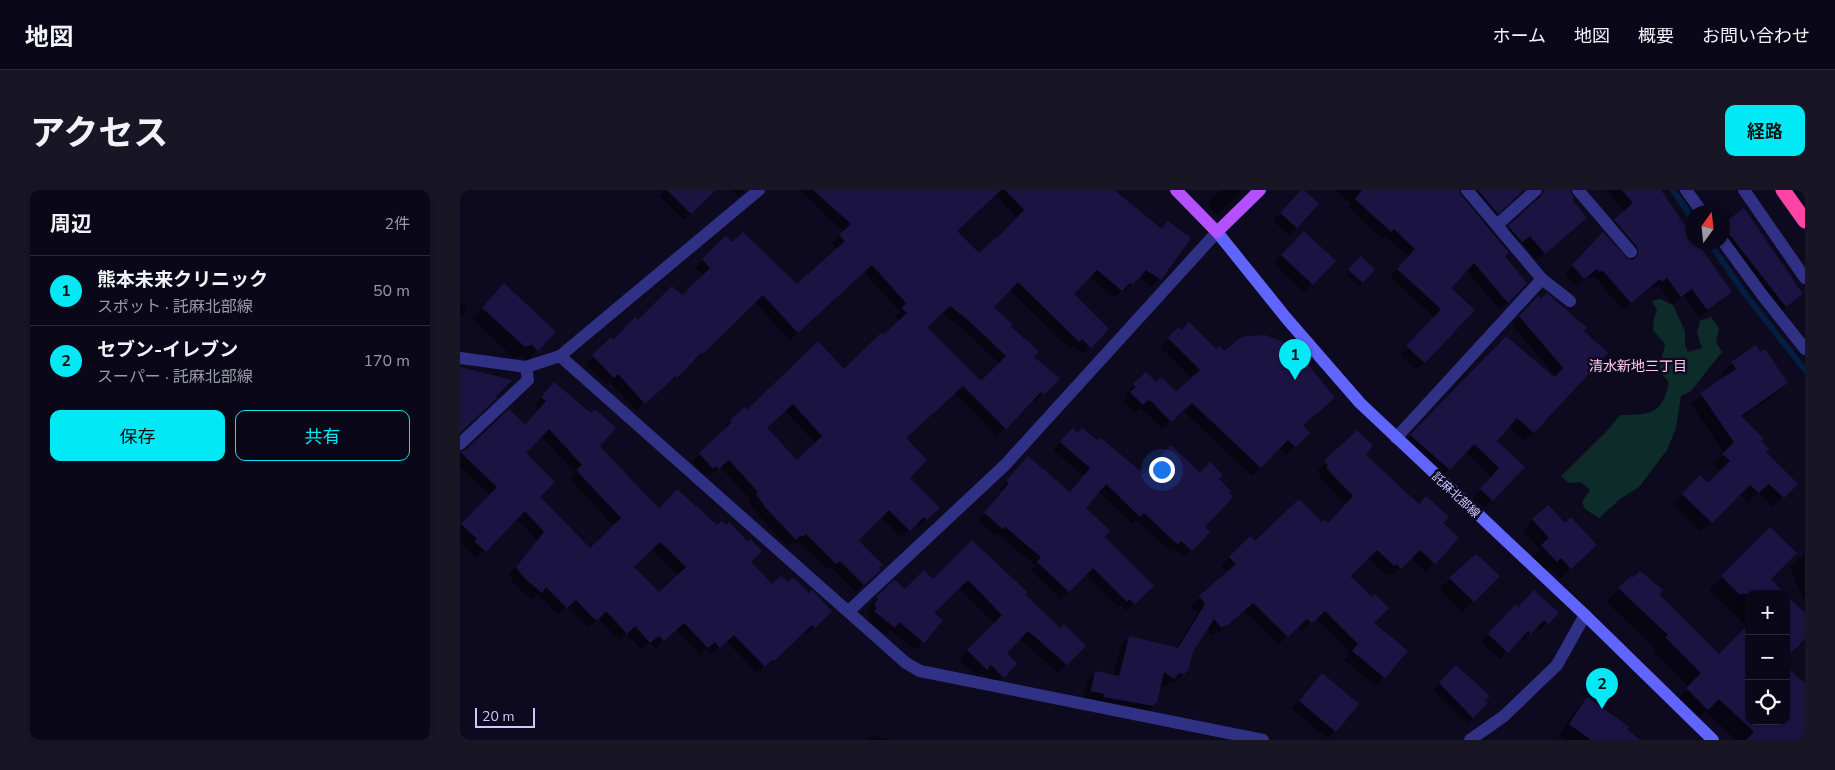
<!DOCTYPE html>
<html lang="ja">
<head>
<meta charset="utf-8">
<style>
  :root { --surface:#0a0818; --page:#181625; --text:#f1f3f6; --muted:#999aa2; --line:#2a2937; --accent:#00e9f4 }
  body { margin:0; font-family:"Nunito Sans","Noto Sans JP",sans-serif; background:var(--page); color:var(--text) }
  .controls { position:absolute; right:15px; bottom:15px; display:grid; overflow:hidden; border-radius:10px; box-shadow:0 2px 8px #0003 }
  .controls button { width:45px; height:45px; display:grid; place-items:center; padding:0; border:0; border-bottom:1px solid var(--line); background:var(--surface); color:var(--text); font:25px sans-serif }
  .compass { position:absolute; left:1225px; top:15px; width:45px; height:45px; border-radius:50%; background:var(--surface); box-shadow:0 2px 8px #0003; rotate:15deg }
  .scale { position:absolute; left:15px; bottom:12px; width:60px; box-sizing:border-box; padding-left:5px; border:2px solid #cdc9ff; border-top:0; font-size:14px; line-height:18px; white-space:nowrap; color:#cdc9ff; -webkit-text-stroke:4px #0d0a20; paint-order:stroke }
  .you { position:absolute; left:701px; top:279px; width:18px; height:18px; margin:-12px; border:4px solid #fff; border-radius:50%; background:#1a73e8; box-shadow:0 0 0 8px #1a73e833 }
  .badge { display:grid; place-items:center; width:32px; height:32px; border-radius:50%; background:var(--accent); color:#111; font-size:16px; font-weight:700 }
  .pin { position:absolute; translate:-50% -41px; filter:drop-shadow(0 1px 2px #0008) }
  .pin::after { content:''; position:absolute; top:26px; width:18px; height:15px; background:inherit; clip-path:polygon(0 0,100% 0,50% 100%) }
  .list { margin:0; padding:0; list-style:none }
  h2 { display:flex; justify-content:space-between; align-items:center; height:65px; margin:0; padding:0 20px; font-size:21px }
  h2 small { font-size:16px; font-weight:400; color:var(--muted) }
  .list li { display:grid; grid-template-columns:32px 1fr auto; gap:15px; align-items:center; box-sizing:border-box; height:70px; padding:0 20px; border-top:1px solid var(--line) }
  .list b { display:block; font-size:19px; white-space:nowrap }
  .list p { margin:0; font-size:16px; white-space:nowrap; color:var(--muted) }
  .list em { font-size:16px; font-style:normal; color:var(--muted) }
  .actions { display:flex; gap:10px; padding:15px 20px }
  .actions a { flex:1; padding:11px 0; border:1px solid var(--accent); border-radius:10px; text-align:center; font-size:18px; color:var(--accent) }
  .actions .main { background:var(--accent); color:#111 }
  .icon { flex:none; width:28px; height:28px; fill:none; stroke:currentColor; stroke-width:2; stroke-linecap:round; stroke-linejoin:round }
  .map { position:relative; flex:none; width:1345px; height:550px; overflow:hidden; border-radius:10px }
  header { display:flex; align-items:center; gap:30px; box-sizing:border-box; height:70px; padding:0 25px; background:var(--surface); border-bottom:1px solid var(--line) }
  header strong { font-size:24px }
  nav { display:flex; gap:28px; margin-inline-start:auto; font-size:18px }
  .intro { display:flex; align-items:center; justify-content:space-between; box-sizing:border-box; height:120px; padding:0 30px }
  h1 { margin:0; font-size:35px }
  .button { padding:12px 22px; border-radius:10px; background:var(--accent); color:#111; font-size:18px; font-weight:700 }
  main { display:flex; gap:30px; padding:0 30px }
  aside { flex:1; background:var(--surface); border-radius:10px; box-shadow:0 2px 8px #0003 }
  .map>svg:first-child { display:block }
  .green { fill:#0d2b28 }
  .shadow { fill:#0007; fill-rule:evenodd }
  .lines { fill:none; stroke-linecap:round; stroke-linejoin:round }
  .stream { stroke:#041d40; stroke-width:6 }
  .building { fill:#1b1443; fill-rule:evenodd }
  .street { stroke:#303185; stroke-width:12 }
  .secondary { stroke:#6065ff; stroke-width:12 }
  .primary { stroke:#b450ff; stroke-width:12 }
  .highway { stroke:#ff44a8; stroke-width:15 }
  .labels { text-anchor:middle; stroke-width:5; stroke-linejoin:round; paint-order:stroke }
  .street-label { font-size:12px; fill:#cdc9ff; stroke:#0d0a20 }
  .neighbourhood-label { font-size:14px; fill:#ffcbef; stroke:#0d0a20 }
</style>
</head>
<body>
<header>
<strong>地図</strong>
<nav><a>ホーム</a><a>地図</a><a>概要</a><a>お問い合わせ</a></nav>
</header>
<div class="intro"><h1>アクセス</h1><a class="button">経路</a></div>
<main>
<aside>
<h2>周辺<small>2件</small></h2>
<ul class="list">
<li><span class="badge">1</span><div><b>熊本未来クリニック</b><p>スポット · 託麻北部線</p></div><em>50 m</em></li>
<li><span class="badge">2</span><div><b>セブン-イレブン</b><p>スーパー · 託麻北部線</p></div><em>170 m</em></li>
</ul>
<div class="actions"><a class="main">保存</a><a>共有</a></div>
</aside>
<div class="map">
<svg width="1345" height="550" viewBox="0 0 1345 550">
  <rect width="100%" height="100%" fill="#0d0a20"/>
  <!-- green -->
  <path class="green" d="M1200,109L1213,115L1225,141V155L1228,162L1242,158L1237,143L1240,131L1251,127L1259,138L1256,152L1262,162L1230,202L1221,206L1216,238L1207,260L1179,297L1160,309L1139,328L1125,319L1122,312L1130,300L1121,292L1109,293L1101,286L1148,240L1160,225C1190,225 1203,224 1209,192L1199,181L1205,154L1193,140L1194,128L1197,120L1192,111Z"/>
  <!-- shadow -->
  <g class="shadow">
    <polygon points="205,0 255,0 224,30 199,5"/>
    <polygon points="271,0 285,0 278,7"/>
    <path d="M340,0H652L701,40L730,49L692,97L678,87L664,102L662,100L654,108L629,87L612,104L648,139L622,164L613,156L610,159L549,99L532,117L572,167L598,188L575,212L573,209L537,246L494,202L445,248L449,288L471,325L459,336L456,334L441,347L421,327L398,351L419,380L396,402L371,377L368,380L338,351L335,354L333,351L327,356L298,324L289,313L291,310L260,277L250,286L248,283L245,286L232,272L266,240L264,238L271,231L287,221L384,181L440,131L435,126L440,122L404,82L330,150L295,112L235,171L233,170L209,194L207,192L176,220L149,191L146,194L126,173L178,132L222,107L244,86L235,78L266,47L337,96L378,59L372,53L384,42ZM535,4L557,28L519,65L496,41ZM481,123L501,137L540,174L521,193L466,137ZM325,221L356,254L337,272L305,238Z"/>
    <polygon points="760,0 783,0 757,25 747,14"/>
    <polygon points="842,0 858,14 829,45 813,31"/>
    <polygon points="875,0 998,0 999,5 1066,93 1040,120 1006,80 989,98 1013,120 957,180 940,165 974,127 930,87 949,67 925,46 922,49 888,17 891,14"/>
    <polygon points="999,0 1064,0 1029,30 1005,2"/>
    <polygon points="1069,0 1107,0 1118,36 1077,70 1061,52 1053,59 1041,45 1075,14 1077,7"/>
    <polygon points="1146,0 1200,0 1232,46 1232,52 1271,102 1239,127 1224,106 1212,114 1199,95 1194,99 1192,96 1163,120 1134,86 1131,89 1129,86 1116,96 1105,84 1135,51 1171,71 1170,65 1147,38 1165,22"/>
    <polygon points="1262,35 1342,104 1318,124 1262,52"/>
    <polygon points="844,42 874,71 844,102 814,73"/>
    <polygon points="901,68 913,80 898,96 886,84"/>
    <polygon points="33,106 77,160 67,171 60,165 54,168 12,129"/>
    <polygon points="0,112 8,119 0,127"/>
    <polygon points="1070,116 1122,141 1146,163 1065,251 1049,236 1036,251 1063,277 1024,318 1013,308 1032,287 1006,262 981,287 943,254 1046,148 1094,189 1096,187 1052,135"/>
    <polygon points="719,138 756,161 874,208 842,236 840,252 826,265 819,258 792,286 722,220 702,239 683,220 679,218 674,223 663,211 668,206 666,203 674,195 696,194 716,204 732,189 700,157"/>
    <polygon points="1295,156 1327,193 1317,203 1281,228 1300,251 1304,262 1336,293 1313,317 1298,303 1288,313 1280,304 1241,342 1213,314 1240,287 1248,294 1261,281 1253,274 1264,263 1231,214 1265,187 1262,183 1272,173"/>
    <path d="M86,201L199,321L289,372L312,396L328,394L349,405L370,421L347,444L344,441L306,478L304,476L297,483L266,451L252,464L246,459L240,465L216,439L195,458L190,452L182,460L166,443L159,450L138,428L129,437L127,436L107,416L98,425L78,404L73,409L56,396L49,385L77,351L56,328L17,368L0,352V337L30,305L0,277V263L65,236L79,220L74,215ZM81,246L116,283L110,289L154,336L130,360L78,307L65,263ZM191,359L219,386L199,404L173,377Z"/>
    <polygon points="897,242 904,265 997,348 965,382 951,368 931,386 927,382 925,384 907,367 889,386 912,434 924,487 916,496 884,470 890,463 856,428 842,441 838,436 818,455 784,420 757,444 755,443 752,445 746,439 731,461 727,481 715,492 711,491 705,497 700,494 696,513 685,524 623,509 627,491 636,482 653,486 661,456 669,447 715,459 738,423 731,416 767,382 761,376 790,348 795,353 862,334 868,335 886,315 859,287 861,285 857,281"/>
    <polygon points="605,247 684,286 740,284 757,289 743,337 731,360 724,367 713,357 710,361 676,330 672,333 638,301 624,318 643,347 692,396 666,421 661,415 659,418 625,384 601,409 570,380 575,375 537,343 535,346 518,331 543,301 540,299 561,275 610,304 624,286 593,260"/>
    <polygon points="1073,330 1125,366 1100,389 1090,378 1086,382 1072,367 1080,359 1063,341"/>
    <polygon points="1310,339 1289,404 1289,531 1326,531 1345,496 1345,550 1276,550 1246,521 1234,532 1214,512 1229,497 1193,461 1196,459 1146,412 1171,388 1197,404 1259,466 1287,437 1249,400"/>
    <polygon points="512,351 600,440 625,456 598,483 559,448 545,463 556,474 535,495 522,483 518,487 499,469 535,434 499,398 473,423 463,452 455,460 431,440 426,445 407,430 410,427 407,424 411,418 409,416 417,408 473,390"/>
    <polygon points="1345,364 1345,409 1343,409 1330,377"/>
    <polygon points="1016,365 1038,386 1002,422 979,399"/>
    <polygon points="1056,416 1097,423 1080,440 1076,437 1063,450 1060,447 1040,469 1021,452"/>
    <polygon points="996,477 1026,513 1007,534 973,500"/>
    <polygon points="854,492 875,541 867,548 832,519"/>
    <polygon points="1127,509 1165,540 1169,550 1105,550 1099,546 1116,519"/>
    <polygon points="412,546 431,550 408,550"/>
  </g>
  <g class="lines">
    <!-- stream -->
    <g class="stream">
      <polyline points="1213,0 1232,28"/>
      <polyline points="1249,52 1285,104 1345,180"/>
    </g>
  </g>
  <!-- building -->
  <g class="building">
    <polygon points="207,0 256,0 231,24"/>
    <path d="M353,0H541L497,41L519,63L535,48L536,49L564,20L545,0H654L702,39L708,31L731,48L701,90L686,80L673,95L670,93L662,101L637,80L614,104L649,139L631,158L622,149L619,152L558,92L534,117L553,135L551,137L579,161L574,167L600,188L584,205L581,202L546,239L503,196L446,248L467,270L450,288L480,318L467,330L464,327L450,341L429,320L401,348L399,351L423,375L419,378L421,380L404,395L380,371L376,374L346,344L343,347L341,345L336,350L305,317L296,304L298,302L269,270L259,279L256,276L253,279L239,263L272,232L270,230L285,217L287,220L358,151L384,179L421,143L423,145L447,123L442,118L446,113L412,75L338,143L303,105L243,164L241,163L217,188L216,186L185,214L158,184L154,188L132,165L151,147L153,150L175,127L178,130L212,96L222,105L250,78L242,69L266,46L272,52L283,42L337,94L385,51L379,45L391,34ZM490,116L508,130L546,166L521,191L467,137ZM333,214L362,246L337,270L307,238Z"/>
    <polygon points="841,0 844,0 859,14 837,38 820,23"/>
    <polygon points="902,0 999,0 1001,5 1049,63 1045,66 1067,93 1048,113 1014,73 991,98 1015,120 965,173 946,156 981,119 937,79 955,59 934,39 931,42 895,9"/>
    <polygon points="1018,0 1064,0 1038,24"/>
    <polygon points="1084,0 1110,0 1114,8 1112,10 1127,28 1085,64 1070,46 1062,52 1048,36 1081,6"/>
    <polygon points="1162,0 1201,0 1232,46 1232,52 1237,52 1272,102 1247,120 1232,99 1221,107 1207,88 1202,92 1200,89 1171,113 1142,80 1140,82 1137,79 1124,89 1112,75 1143,42 1168,69 1173,70 1178,65 1177,57 1154,30 1173,13"/>
    <polygon points="1284,18 1343,104 1326,117 1262,35"/>
    <polygon points="844,41 876,71 853,95 821,65"/>
    <polygon points="901,66 915,80 903,93 888,80"/>
    <polygon points="44,93 96,142 78,161 72,155 65,157 22,118"/>
    <polygon points="1087,103 1127,138 1124,141 1148,163 1074,243 1057,228 1037,251 1065,277 1033,311 1020,299 1039,278 1014,254 990,280 950,245 1046,146 1094,187 1103,178 1059,126 1078,106 1081,109"/>
    <polygon points="729,132 756,159 759,156 764,161 780,148 789,145 791,146 805,145 824,152 839,170 843,168 875,208 843,235 850,243 835,257 828,250 801,278 732,213 711,232 692,212 688,210 683,215 670,202 676,197 673,194 686,182 696,192 702,187 716,202 740,180 708,148 718,137 722,140"/>
    <polygon points="1296,155 1300,162 1305,159 1328,193 1281,226 1304,249 1301,251 1309,259 1306,262 1338,294 1324,308 1309,294 1299,303 1290,295 1252,333 1222,304 1240,285 1248,293 1270,271 1262,264 1274,252 1240,203 1276,179 1271,172"/>
    <polygon points="0,177 52,190 35,207 37,208 0,243"/>
    <path d="M94,192L131,223L135,219L156,238L140,256L199,319L217,299L257,335L262,331L266,335L269,332L288,352L290,349L302,361L291,372L312,394L321,386L328,392L333,387L349,403L352,400L372,421L355,438L352,435L314,471L312,470L305,477L274,445L260,458L255,452L248,458L224,433L204,451L199,446L190,453L175,436L167,444L146,421L138,430L134,429L116,410L107,418L86,397L82,403L64,388L56,377L84,342L65,321L26,362L14,351L17,349L1,334L37,297L0,262L6,260L49,219L65,235L86,211L81,207ZM89,239L122,275L116,280L161,328L130,358L80,307L95,292L66,263ZM200,352L226,377L199,402L174,377Z"/>
    <polygon points="612,238 618,243 622,238 638,251 641,248 684,284 711,255 740,283 750,272 763,285 759,289 771,301 769,303 773,307 745,337 750,342 732,361 721,351 718,355 684,323 680,327 646,294 626,318 650,341 645,347 694,396 675,414 669,409 667,412 633,378 609,402 577,372 581,367 545,337 543,339 524,323 549,293 546,291 568,266 610,302 630,278 600,252"/>
    <polygon points="897,240 913,256 906,265 959,314 966,306 989,327 983,333 999,348 975,374 960,360 941,379 936,374 934,376 917,360 890,386 912,407 915,404 929,418 914,433 948,461 925,488 892,461 898,454 865,421 852,433 847,429 828,447 793,413 766,437 765,435 762,438 754,429 733,462 728,481 726,481 725,484 719,483 714,489 704,482 697,513 695,513 694,516 643,507 644,504 631,501 635,481 659,486 669,446 718,458 745,414 739,406 776,374 769,367 790,346 795,351 839,309 862,332 864,330 868,333 893,306 866,278 868,276 864,271"/>
    <polygon points="1088,315 1105,333 1111,327 1137,355 1111,379 1101,368 1097,372 1081,355 1089,348 1072,329"/>
    <polygon points="1310,337 1337,363 1311,389 1325,404 1279,404 1261,386"/>
    <polygon points="512,350 567,402 565,404 600,438 604,434 626,456 607,475 568,441 547,463 557,474 544,488 531,475 527,480 507,460 542,425 508,390 474,423 483,430 464,453 439,432 435,438 414,421 417,418 414,415 418,409 416,407 434,390 445,399 464,380 473,389"/>
    <polygon points="1016,364 1040,386 1014,412 989,388"/>
    <polygon points="1180,381 1203,400 1199,404 1259,464 1289,434 1289,531 1326,531 1326,476 1345,494 1345,550 1286,550 1294,542 1259,509 1248,520 1226,498 1241,483 1205,447 1208,445 1158,398 1171,386 1172,388"/>
    <polygon points="1074,400 1099,423 1088,434 1084,430 1071,444 1068,441 1048,463 1028,444 1056,414 1058,417"/>
    <polygon points="1326,405 1345,423 1345,449 1326,468"/>
    <polygon points="996,475 1030,506 1025,511 1028,513 1013,528 979,493"/>
    <polygon points="862,483 899,514 876,542 839,511"/>
    <polygon points="1127,507 1169,537 1167,540 1180,550 1131,550 1109,534"/>
  </g>
  <g class="lines">
    <!-- street -->
    <g class="street">
      <polyline points="1007,0 1082,89"/>
      <polyline points="1118,0 1171,62"/>
      <polyline points="1226,0 1242,22"/>
      <polyline points="1284,0 1345,88"/>
      <polyline points="1037,35 1076,0"/>
      <polyline points="1262,50 1303,106 1345,159"/>
      <polyline points="100,166 446,473 460,481 803,550"/>
      <polyline points="0,168 66,177 100,166 299,0"/>
      <polyline points="936,248 1082,89 1110,111"/>
      <polyline points="0,254 68,190 66,177"/>
      <polyline points="389,421 545,275 757,42"/>
      <polyline points="1010,550 1044,526 1097,475 1125,425"/>
    </g>
    <!-- secondary -->
    <polyline class="secondary" points="757,42 827,129 900,213 1125,425 1253,550"/>
    <!-- primary -->
    <polyline class="primary" points="716,0 757,42 800,0"/>
    <!-- highway -->
    <polyline class="highway" points="1323,0 1345,31"/>
  </g>
  <g class="labels">
    <!-- street labels -->
    <g class="street-label">
      <text transform="translate(996 305) rotate(43)" y="4">託麻北部線</text>
    </g>
    <!-- neighbourhood labels -->
    <g class="neighbourhood-label">
      <text x="1178" y="181">清水新地三丁目</text>
    </g>
  </g>
</svg>
<div class="controls">
<button>+</button>
<button>−</button>
<button><svg class="icon" aria-label="locate" viewBox="0 0 24 24"><circle cx="12" cy="12" r="6"/><path d="M12 2v4M12 18v4M2 12h4M18 12h4"/></svg></button>
</div>
<svg class="compass" viewBox="-18 -18 36 36"><path d="M0-13l5 13h-10z" fill="#e53935"/><path d="M0 13l5-13h-10z" fill="#999aa2"/></svg>
<div class="scale">20 m</div>
<div class="you"></div>
<div class="pin badge" style="left:835px;top:190px">1</div>
<div class="pin badge" style="left:1142px;top:519px">2</div>
</div>
</main>
</body>
</html>
